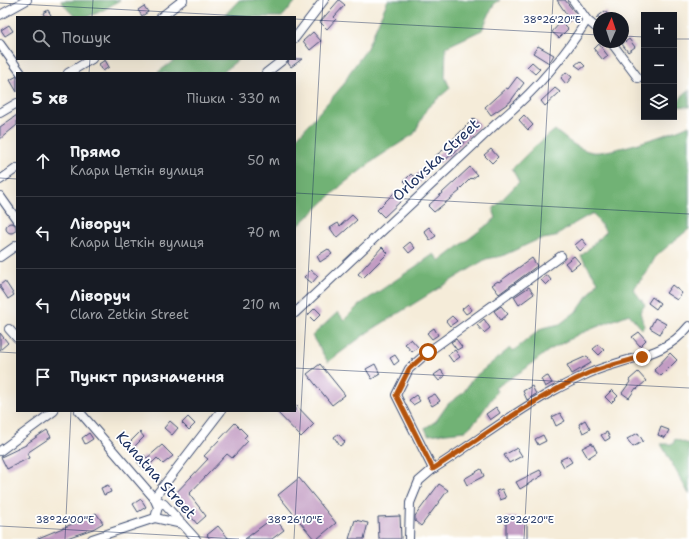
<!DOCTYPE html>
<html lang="uk">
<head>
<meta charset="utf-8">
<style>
  :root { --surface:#171b24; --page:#242831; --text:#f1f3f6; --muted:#9ea1a6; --line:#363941 }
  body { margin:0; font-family:"Shantell Sans",sans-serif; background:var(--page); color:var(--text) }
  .controls { position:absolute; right:12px; top:12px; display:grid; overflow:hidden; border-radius:0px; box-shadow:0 4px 16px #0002 }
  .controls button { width:36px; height:36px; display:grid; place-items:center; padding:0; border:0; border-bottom:1px solid var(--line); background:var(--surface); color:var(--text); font:20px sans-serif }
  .compass { position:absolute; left:593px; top:12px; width:36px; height:36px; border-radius:50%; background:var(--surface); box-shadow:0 4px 16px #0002; rotate:3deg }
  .stop { position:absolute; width:12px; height:12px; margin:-9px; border:3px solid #b45309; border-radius:50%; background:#fff }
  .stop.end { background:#b45309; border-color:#fff; box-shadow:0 1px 4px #0008 }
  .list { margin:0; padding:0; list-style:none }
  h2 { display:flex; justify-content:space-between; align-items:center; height:52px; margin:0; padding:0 16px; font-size:17px }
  h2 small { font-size:13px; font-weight:400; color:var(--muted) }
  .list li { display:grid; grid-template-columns:26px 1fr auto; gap:12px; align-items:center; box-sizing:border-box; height:72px; padding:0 16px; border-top:1px solid var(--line) }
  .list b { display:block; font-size:15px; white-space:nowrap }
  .list p { margin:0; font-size:13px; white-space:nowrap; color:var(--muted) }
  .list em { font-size:13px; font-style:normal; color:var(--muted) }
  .icon { flex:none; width:22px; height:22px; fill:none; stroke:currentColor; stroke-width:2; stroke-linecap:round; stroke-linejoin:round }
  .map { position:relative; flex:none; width:689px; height:539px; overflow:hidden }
  .search { position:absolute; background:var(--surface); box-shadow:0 4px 16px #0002; left:16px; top:16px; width:280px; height:44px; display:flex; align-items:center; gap:10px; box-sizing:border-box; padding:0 14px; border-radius:0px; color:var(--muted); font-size:15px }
  .panel { position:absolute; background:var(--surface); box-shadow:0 4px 16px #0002; left:16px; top:72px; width:280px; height:340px; border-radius:0px }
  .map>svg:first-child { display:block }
  .forest { fill:#71b275; stroke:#46706a }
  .building { fill:#c29cc3 }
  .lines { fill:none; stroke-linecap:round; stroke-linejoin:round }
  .minor-casing { stroke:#3c4b70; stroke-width:10 }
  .minor { stroke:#fff; stroke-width:8 }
  .route { stroke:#b45309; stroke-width:5 }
  .ticks { fill:none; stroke:#1b2f5e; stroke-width:1; stroke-opacity:0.45 }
  .labels { text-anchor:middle; stroke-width:3.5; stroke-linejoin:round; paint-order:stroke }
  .street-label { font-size:15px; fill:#1b2f5e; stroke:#fff }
  .ticks-label { font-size:10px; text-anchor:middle; fill:#1b2f5e; stroke:#fff; stroke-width:3.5; stroke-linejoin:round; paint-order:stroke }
</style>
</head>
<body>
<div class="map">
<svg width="689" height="539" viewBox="0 0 689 539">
  <rect width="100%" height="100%" fill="#fff"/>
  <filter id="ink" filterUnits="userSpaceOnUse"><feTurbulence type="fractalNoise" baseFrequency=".025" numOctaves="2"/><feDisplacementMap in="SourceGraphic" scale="8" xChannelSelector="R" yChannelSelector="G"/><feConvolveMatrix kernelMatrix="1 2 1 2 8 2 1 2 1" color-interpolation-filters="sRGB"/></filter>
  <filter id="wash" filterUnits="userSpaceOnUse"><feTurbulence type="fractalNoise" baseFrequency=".012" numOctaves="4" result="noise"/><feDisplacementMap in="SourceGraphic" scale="16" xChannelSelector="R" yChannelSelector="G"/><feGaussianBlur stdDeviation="0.9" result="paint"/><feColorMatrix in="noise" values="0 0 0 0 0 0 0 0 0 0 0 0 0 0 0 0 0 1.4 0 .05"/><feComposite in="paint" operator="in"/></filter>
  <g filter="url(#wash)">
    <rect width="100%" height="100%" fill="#f5ecd9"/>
    <!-- forest -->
    <g class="forest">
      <path d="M120,0C108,7 88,22 74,15C68,12 65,5 61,1Z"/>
      <polygon points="239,0 297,0 282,17 223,17"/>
      <polygon points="388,0 500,0 494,4 482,30 446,47 445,77 450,88 427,108 414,134 377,158 343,184 295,229 295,140 344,84 350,72 366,50"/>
      <polygon points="176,59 239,59 222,73 157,73"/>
      <polygon points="689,90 689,107 676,106 683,95"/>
      <path d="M689,125V229L656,256L646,274L633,289L645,305L640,312L644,326L642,329L629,314L579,334L548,351L525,369L495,388L497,391L476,421L465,431L428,435L425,428L436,421L448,404L463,393L473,378L510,348L513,351L542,328L560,324L578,310L598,282L581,256L606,232L593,213L575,223L555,237L537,240L502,256L486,259L368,332L328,362L312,336L338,312L344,320L359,305L434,254L440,261L496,218L493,209L519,182L512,169L533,148L555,130C566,139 577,149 592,152C606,155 674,133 689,125Z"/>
      <polygon points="675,439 689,444 689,494 661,444 673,444"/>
    </g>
    <g id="blocks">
      <!-- building -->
      <g class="building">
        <polygon points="339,0 345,5 334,17 336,19 327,29 320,22"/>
        <polygon points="557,0 565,0 577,15 564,25 568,29 559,38 552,32 567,15"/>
        <polygon points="144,6 148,12 142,16 138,10"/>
        <polygon points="48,10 52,17 45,17 43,13"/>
        <polygon points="605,11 610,18 596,18"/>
        <polygon points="9,25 13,31 5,36 1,30"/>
        <polygon points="313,32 321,41 310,50 303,41"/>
        <polygon points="629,39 635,47 628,52 622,44"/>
        <polygon points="599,44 608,56 603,60 594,49"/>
        <polygon points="538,46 554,55 549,63 533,53"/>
        <polygon points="289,59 302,59 291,67 288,63"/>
        <polygon points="105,60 109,67 103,71 99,64"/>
        <polygon points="580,61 585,66 581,69 575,65"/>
        <polygon points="532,62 540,69 535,74 527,67"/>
        <polygon points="566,72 572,77 566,84 561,78"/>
        <polygon points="17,76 17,92 10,80"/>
        <polygon points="517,77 524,83 515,95 510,102 491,115 485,107 506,88 508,89"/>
        <polygon points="555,88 560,92 545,106 541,101"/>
        <polygon points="17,115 17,125 0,139 0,127"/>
        <polygon points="524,115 533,125 528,130 519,120"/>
        <polygon points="474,118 480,125 453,154 440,163 434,157 447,147 446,146"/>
        <polygon points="491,149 498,157 492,163 484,155"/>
        <polygon points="470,167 477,175 472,179 471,178 459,190 460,191 434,212 428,206"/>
        <polygon points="423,168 428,174 413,190 404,181 411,174 414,177"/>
        <polygon points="395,192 402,200 384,217 377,210"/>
        <polygon points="352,215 357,220 337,238 330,228 338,223 340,226"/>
        <circle cx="11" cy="228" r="5"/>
        <polygon points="429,227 436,236 430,240 424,231"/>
        <polygon points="582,239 587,245 580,251 575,245"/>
        <polygon points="410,242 415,248 409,253 404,247"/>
        <polygon points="382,247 388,253 363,278 358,274"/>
        <polygon points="328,249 332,254 320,262 317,256"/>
        <polygon points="574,256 580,263 571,270 565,263"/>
        <polygon points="532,258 537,266 499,294 492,285 498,281 499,282"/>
        <polygon points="311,270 318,276 312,283 304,277"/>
        <polygon points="547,275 551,280 546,285 541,280"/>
        <polygon points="5,281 14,295 8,299 0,287 0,285"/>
        <polygon points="672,285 682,293 677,300 666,293"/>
        <polygon points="529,287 534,294 519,305 514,297"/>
        <polygon points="652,297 660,303 656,309 648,303"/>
        <polygon points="468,304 472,310 466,314 462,309"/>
        <polygon points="501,306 508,314 501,320 494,311"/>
        <polygon points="315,308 321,314 314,321 308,315"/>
        <polygon points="452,316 457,321 450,326 446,321"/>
        <polygon points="655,318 666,324 660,334 650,328"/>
        <polygon points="484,319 490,328 484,333 477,325"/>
        <polygon points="434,328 438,335 432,339 427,333"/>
        <polygon points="639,332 646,340 640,346 632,337"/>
        <polygon points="0,333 8,343 0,350"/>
        <polygon points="411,339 418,347 412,352 405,344"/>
        <polygon points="456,339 462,347 457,350 451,342"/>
        <polygon points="598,345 604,350 599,355 593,349"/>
        <polygon points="455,350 460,357 453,362 448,355"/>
        <polygon points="670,353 677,360 661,376 654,370"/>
        <polygon points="395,355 399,361 394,365 390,358"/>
        <polygon points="587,356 591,363 572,374 567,365"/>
        <polygon points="320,364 345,395 332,405 307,374"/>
        <polygon points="375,364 380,374 372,379 366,369"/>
        <polygon points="441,370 445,376 439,381 434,375"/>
        <polygon points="638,372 646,381 637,389 636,388 629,398 622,393 630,382 629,380"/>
        <polygon points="548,376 552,383 545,387 541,379"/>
        <polygon points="532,386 536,394 527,400 523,391"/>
        <polygon points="612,390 618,396 611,403 605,397"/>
        <polygon points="435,394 440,401 432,406 427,398"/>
        <polygon points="416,395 420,401 413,405 409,400"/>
        <polygon points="295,404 314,424 301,437 276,411 295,411"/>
        <polygon points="496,407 500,413 490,420 486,414"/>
        <polygon points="560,413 565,421 556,426 552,417"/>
        <polygon points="188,417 195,424 189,430 182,423"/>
        <polygon points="585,420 590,429 583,433 579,424"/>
        <polygon points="170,421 178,428 172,435 164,428"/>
        <polygon points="235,423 247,435 244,438 248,441 232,458 227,454 189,494 206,516 197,524 185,509 187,508 174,495 208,459 204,456"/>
        <polygon points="661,427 669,430 665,438 658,435"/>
        <polygon points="47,430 51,437 27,453 29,458 7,469 1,457 26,445 26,444"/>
        <polygon points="140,432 144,437 130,451 126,446"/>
        <polygon points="607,432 610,438 605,441 601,435"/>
        <polygon points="89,433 93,439 85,444 82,438"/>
        <polygon points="638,433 643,441 633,447 627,439"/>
        <polygon points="338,434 345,442 340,446 334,437"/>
        <polygon points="543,435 546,441 538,445 535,439"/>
        <polygon points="592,443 597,452 588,458 582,448"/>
        <polygon points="162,445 173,456 163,464 157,458 145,470 137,462 144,455 147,458"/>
        <polygon points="517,448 522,456 509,463 504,455"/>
        <polygon points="568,456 572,462 564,467 560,460"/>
        <polygon points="481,469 484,476 467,485 464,479"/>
        <polygon points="540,470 543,475 520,489 516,482"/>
        <polygon points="299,478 336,523 317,539 314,539 278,495"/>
        <polygon points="439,484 448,490 421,526 415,521 415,516"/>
        <polygon points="108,485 111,492 104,495 101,488"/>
        <polygon points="502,489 506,498 500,500 496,491"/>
        <polygon points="141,499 146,507 138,512 133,504"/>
        <polygon points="96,513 103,523 93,529 64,539 36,539 82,520 83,521"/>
        <polygon points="400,516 401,539 379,539 378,517"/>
        <polygon points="274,517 284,530 272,539 245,539"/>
        <polygon points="506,517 519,517 527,525 527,539 506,539"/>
        <polygon points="355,520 368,523 364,539 349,539"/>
        <polygon points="218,526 229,539 210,539 207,535"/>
      </g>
    </g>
  </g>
  <g filter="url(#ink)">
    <use href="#blocks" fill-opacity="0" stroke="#3c4b70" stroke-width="1"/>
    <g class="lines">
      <defs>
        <g id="minor">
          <polyline points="573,0 587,20 599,30"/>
          <polyline points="0,15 27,0"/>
          <polyline points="161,17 183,0"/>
          <polyline points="295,38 324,0"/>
          <polyline points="611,42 638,78"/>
          <polyline points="0,44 21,73"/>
          <polyline points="68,73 92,59"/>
          <polyline points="266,73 284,59"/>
          <polyline points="0,113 17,103"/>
          <polyline points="0,180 17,168"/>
          <polyline points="0,196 17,220"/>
          <polyline points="0,257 17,245"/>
          <path d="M295,313L497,123C532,94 563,59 587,20"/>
          <polyline points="9,329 17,338"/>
          <polyline points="79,411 154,498 164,504 196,539"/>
          <polyline points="0,451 54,411"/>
          <polyline points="433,469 396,395 409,369 428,352 561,256"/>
          <polyline points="155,518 182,524"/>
          <polyline points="92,539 155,518 158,507 154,498 221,411"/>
          <path d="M409,539L410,503L419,481L433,469C473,444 511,414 553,391C572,381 591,371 612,365C642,355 667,353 689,326"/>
        </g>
      </defs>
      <!-- minor casing -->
      <use href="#minor" class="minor-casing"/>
      <!-- minor -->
      <use href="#minor" class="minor"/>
    </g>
  </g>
  <g class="lines" filter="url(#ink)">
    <!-- route -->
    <path class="route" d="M428,352L409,369L396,395L433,469C484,436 533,398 589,373C606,366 624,362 642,357"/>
  </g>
  <!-- ticks -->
  <path class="ticks" d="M0,3L261,17M92,17L93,0M295,19L599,35M623,36L644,37M674,39H689M89,73L90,59M0,178L17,179M295,193L689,214M0,352L17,353M295,368L689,388M0,526L239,539M65,539L71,411M294,539L323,0M524,539L553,0"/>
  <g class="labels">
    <!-- street labels -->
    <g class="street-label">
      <text transform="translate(436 160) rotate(-43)" y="5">Orlovska Street</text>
      <text transform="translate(156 475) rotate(48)" y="5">Kanatna Street</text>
    </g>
  </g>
  <g class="ticks-label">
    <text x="552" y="23">38°26'20"E</text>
    <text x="65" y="523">38°26'00"E</text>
    <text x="295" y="523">38°26'10"E</text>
    <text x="525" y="523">38°26'20"E</text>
  </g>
</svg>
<div class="controls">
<button>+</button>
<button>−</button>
<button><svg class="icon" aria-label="layers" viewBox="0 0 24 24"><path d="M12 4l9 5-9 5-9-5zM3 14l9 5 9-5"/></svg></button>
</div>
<svg class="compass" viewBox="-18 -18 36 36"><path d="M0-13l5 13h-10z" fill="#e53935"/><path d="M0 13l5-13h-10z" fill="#9ea1a6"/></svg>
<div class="stop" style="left:428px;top:352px"></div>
<div class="stop end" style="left:642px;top:357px"></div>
<div class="search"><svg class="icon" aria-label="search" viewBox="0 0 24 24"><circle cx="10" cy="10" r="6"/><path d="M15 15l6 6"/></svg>Пошук</div>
<section class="panel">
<h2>5 хв<small>Пішки · 330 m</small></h2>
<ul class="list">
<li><svg class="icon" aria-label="ahead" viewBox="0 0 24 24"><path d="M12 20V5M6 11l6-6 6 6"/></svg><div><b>Прямо</b><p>Клари Цеткін вулиця</p></div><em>50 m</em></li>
<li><svg class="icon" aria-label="left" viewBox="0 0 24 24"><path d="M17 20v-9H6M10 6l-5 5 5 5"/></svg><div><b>Ліворуч</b><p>Клари Цеткін вулиця</p></div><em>70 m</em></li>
<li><svg class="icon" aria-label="left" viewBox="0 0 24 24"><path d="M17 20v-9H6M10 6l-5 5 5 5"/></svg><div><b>Ліворуч</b><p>Clara Zetkin Street</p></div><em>210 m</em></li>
<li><svg class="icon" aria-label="arrive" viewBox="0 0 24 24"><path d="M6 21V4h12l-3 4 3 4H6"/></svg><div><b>Пункт призначення</b></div></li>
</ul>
</section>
</div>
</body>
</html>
